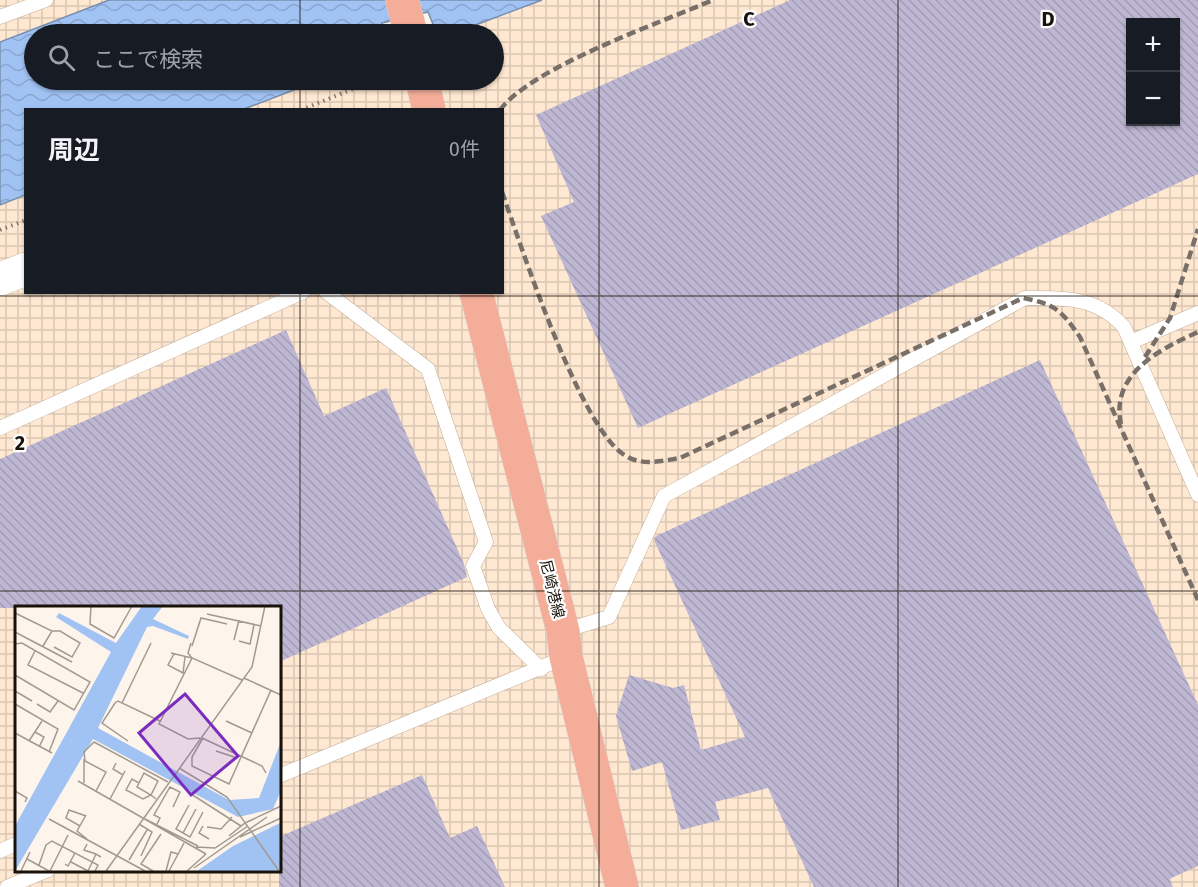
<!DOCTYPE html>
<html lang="ja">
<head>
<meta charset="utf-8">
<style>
  :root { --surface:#171b24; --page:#20242c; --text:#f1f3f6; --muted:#9ea1a6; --line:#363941 }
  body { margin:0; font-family:"Fira Sans","Noto Sans JP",sans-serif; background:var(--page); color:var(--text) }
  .controls { position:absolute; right:18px; top:18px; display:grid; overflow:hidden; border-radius:0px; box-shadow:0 2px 4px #0004 }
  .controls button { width:54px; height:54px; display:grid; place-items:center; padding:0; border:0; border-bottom:2px solid var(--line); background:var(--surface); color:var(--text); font:30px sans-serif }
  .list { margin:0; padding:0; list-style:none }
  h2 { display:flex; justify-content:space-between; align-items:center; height:78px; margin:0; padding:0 24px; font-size:26px }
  h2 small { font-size:20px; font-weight:400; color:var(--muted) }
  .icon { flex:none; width:33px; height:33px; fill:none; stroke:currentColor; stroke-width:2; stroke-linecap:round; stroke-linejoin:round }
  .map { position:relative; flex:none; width:1198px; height:887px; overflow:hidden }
  .search { position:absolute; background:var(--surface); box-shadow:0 2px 4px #0004; left:24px; top:24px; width:480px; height:66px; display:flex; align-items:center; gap:15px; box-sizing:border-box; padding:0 21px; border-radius:33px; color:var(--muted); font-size:22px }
  .panel { position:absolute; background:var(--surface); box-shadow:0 2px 4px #0004; left:24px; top:108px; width:480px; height:186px; border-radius:0px }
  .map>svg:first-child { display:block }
  .industrial { fill:url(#industrial-grid); fill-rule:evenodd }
  .water { fill:url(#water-waves); stroke:#788eae; stroke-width:1.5 }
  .building { fill:url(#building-back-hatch); fill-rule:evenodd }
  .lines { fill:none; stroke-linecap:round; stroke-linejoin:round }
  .service-casing { stroke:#c4af99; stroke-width:15 }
  .tertiary-casing { stroke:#c4af99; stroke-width:34 }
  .primary-casing { stroke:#d6d4d3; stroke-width:34 }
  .path { stroke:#807870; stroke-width:4; stroke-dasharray:1.5 4.5; stroke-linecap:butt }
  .service { stroke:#fff; stroke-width:14 }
  .tertiary { stroke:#fff; stroke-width:33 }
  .primary { stroke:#f4ad98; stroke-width:33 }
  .rail { stroke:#787068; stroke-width:4.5; stroke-dasharray:9 4.5; stroke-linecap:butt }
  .grid { fill:none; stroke:#19120a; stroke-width:1.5; stroke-opacity:0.55 }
  .labels { text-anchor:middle; stroke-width:4.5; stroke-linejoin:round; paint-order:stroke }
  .street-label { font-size:15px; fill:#19120a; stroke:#fff }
  .inset-road { fill:none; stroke:#a29a91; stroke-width:1.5 }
  .view { fill:#7b2cbf; fill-opacity:0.15; stroke:#7b2cbf; stroke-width:3 }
  .inset-edge { fill:none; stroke:#19120a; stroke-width:3 }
  .grid-label { font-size:20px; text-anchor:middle; font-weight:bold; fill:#19120a; stroke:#fff; stroke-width:4.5; stroke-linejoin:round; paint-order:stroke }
</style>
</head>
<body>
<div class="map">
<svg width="1198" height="887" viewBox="0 0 1198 887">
  <defs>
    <pattern id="industrial-grid" width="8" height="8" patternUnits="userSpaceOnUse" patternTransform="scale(1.5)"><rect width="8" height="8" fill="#ffe8d1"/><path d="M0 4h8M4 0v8" fill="none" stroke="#dac6b2"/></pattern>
    <pattern id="water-waves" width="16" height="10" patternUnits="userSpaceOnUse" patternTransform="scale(1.5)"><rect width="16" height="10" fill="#a1c3f4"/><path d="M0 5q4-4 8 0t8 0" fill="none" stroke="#8aa6d0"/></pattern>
    <pattern id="building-back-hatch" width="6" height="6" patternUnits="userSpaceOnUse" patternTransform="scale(1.5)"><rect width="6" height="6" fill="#bdb7d3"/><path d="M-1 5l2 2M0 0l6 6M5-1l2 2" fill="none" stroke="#a29cb4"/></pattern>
  </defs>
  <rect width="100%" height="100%" fill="#fdf4eb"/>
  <!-- industrial -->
  <g class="industrial">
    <polygon points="0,0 109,0 0,42"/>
    <path d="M542,0H1198V887H0V205L25,195L26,292H502V110L244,109L320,80H494V34H462L473,26ZM1130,22H1176V122H1130ZM16,608H279V870H16Z"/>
  </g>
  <!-- water -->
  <polygon class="water" points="109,0 542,0 473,26 462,34 437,34 428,12 382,23 383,34 34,34 34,80 320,80 244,109 26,110 25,195 0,205 0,42"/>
  <!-- building -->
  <g class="building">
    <path d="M790,0H1198V174L638,428L541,216L574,202L536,115ZM1131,22H1176V122H1131Z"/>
    <polygon points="286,330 324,416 386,388 464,564 467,577 279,662 279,608 0,608 0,459"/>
    <polygon points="1040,360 1198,705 1198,866 1169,879 1173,887 814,887 768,788 715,802 720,820 681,830 662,762 632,771 616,716 629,675 673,688 684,685 701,750 745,737 654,540 656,536"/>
    <polygon points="422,775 450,838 477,826 505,887 279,887 279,837"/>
  </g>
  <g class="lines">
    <defs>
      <g id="service">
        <polyline points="0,17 46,0"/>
        <polyline points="326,292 428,369 486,542 473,566 488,609 499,628 541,669"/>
        <polyline points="1131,342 1198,313"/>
        <polyline points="0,428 303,292"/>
        <path d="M563,631L609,617L664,496L1025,298C1064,298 1096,296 1124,327L1198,495"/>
        <polyline points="279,776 566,657"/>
        <polyline points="0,851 16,844"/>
        <polyline points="7,887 48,870"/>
      </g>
      <polyline id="tertiary" points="0,279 26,269"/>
      <g id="primary">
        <polyline points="402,0 411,34"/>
        <polyline points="422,80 429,110"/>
        <polyline points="476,292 563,631 566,657 622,887"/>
      </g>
    </defs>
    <!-- service casing -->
    <use href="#service" class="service-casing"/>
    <!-- tertiary casing -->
    <use href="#tertiary" class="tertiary-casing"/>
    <!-- primary casing -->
    <use href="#primary" class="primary-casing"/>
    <!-- path -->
    <g class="path">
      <polyline points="301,110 375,80"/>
      <polyline points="0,230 26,220"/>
    </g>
    <!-- service -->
    <use href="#service" class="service"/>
    <!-- tertiary -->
    <use href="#tertiary" class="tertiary"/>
    <!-- primary -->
    <use href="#primary" class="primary"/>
    <!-- rail -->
    <g class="rail">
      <path d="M500,110C532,67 660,23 713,0"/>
      <path d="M502,192C521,245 580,430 626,456C642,466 662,461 680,458L1023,298C1055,304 1061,310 1080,337L1198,600"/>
      <polyline points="1145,357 1170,318 1198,229"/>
      <path d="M1121,424C1110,374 1160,349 1198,332"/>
    </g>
  </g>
  <!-- grid -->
  <path class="grid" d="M300,0V34M599,0V887M898,0V887M300,80V110M300,292V887M0,296H1198M0,591H1198"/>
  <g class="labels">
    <!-- street labels -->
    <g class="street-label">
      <text transform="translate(552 589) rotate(76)" y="5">尼崎港線</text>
    </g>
  </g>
  <!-- overview -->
  <g transform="translate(15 606)">
    <rect width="266" height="266" fill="#fdf4eb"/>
    <path d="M127,0H148L138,13L174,30L173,33L138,20L132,21L83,122L214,194L244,192L265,138V187L258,203L223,211L78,133L0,265V220L96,46L41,11L44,7L101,37ZM265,217V265H182L218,240Z" fill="#a1c3f4"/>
    <path class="inset-road" d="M76,0L75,18L99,32L117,0M0,7L37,25L28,40M192,8L246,20M37,25H45L65,37L57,51L39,41M0,26L57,56M219,34L224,14M224,35L235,38L239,19M176,37L173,47L177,52L227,74M0,38L7,37L75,76L59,104L0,69M177,40L186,12L212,18M20,45L13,59L68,87M156,47L177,52L144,118L173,133L185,132M159,48L153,59L168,67L170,51M229,72L266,89M0,85L17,95M107,97L136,37M0,98L43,123L34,146M22,98L35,106L43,95M211,115L237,127M20,126L29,131L24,141M0,127L37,147M187,132L247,160L251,167M188,132L177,151V160L214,178L256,84M14,135L27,115M113,135L87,117L100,97L103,95L145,115M201,145L219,151M101,157L98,163L108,169M164,162L212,191L264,265M63,175L191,248M69,177V153M124,177L117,173L111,184L128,193L136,189L143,175L129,167L122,181L136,189L141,193M0,185L12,192L10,196M81,185L91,166L70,155L69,146L79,136L153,176M173,186L226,220M95,193L110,165M174,199L161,223L175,231L188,206M71,209L62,225L72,233M128,212L183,240M34,213L130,265M124,218L137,226L126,250M142,218L145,212L139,209L155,181L165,186L158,201M65,220L51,212L54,204L71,210M188,220L184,227L194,233M192,221L206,223L217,211M168,227L181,203M214,230L230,217L266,200M225,231L266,212M72,238L69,244L81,248M181,241L200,242L233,220M12,253L34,265M114,254L132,224M56,256L73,265M50,258L53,260L60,247M24,259L31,239L37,235L83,259L80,265M179,262L252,211M6,265L15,246M35,265L53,229M73,265L81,248L86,251M91,265L237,61L250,0M138,265L126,258L146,228M151,265L156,246L163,248M154,265L169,237M172,265L191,248"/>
    <path class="view" d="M170,88L223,150L176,189L124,127Z"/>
    <rect width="266" height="266" class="inset-edge"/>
  </g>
  <g class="grid-label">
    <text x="749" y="26">C</text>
    <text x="1048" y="26">D</text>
    <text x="20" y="450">2</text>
  </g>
</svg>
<div class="controls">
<button>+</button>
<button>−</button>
</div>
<div class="search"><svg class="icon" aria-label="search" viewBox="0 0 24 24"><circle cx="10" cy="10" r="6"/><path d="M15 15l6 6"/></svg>ここで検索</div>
<section class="panel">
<h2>周辺<small>0件</small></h2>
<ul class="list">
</ul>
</section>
</div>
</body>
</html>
